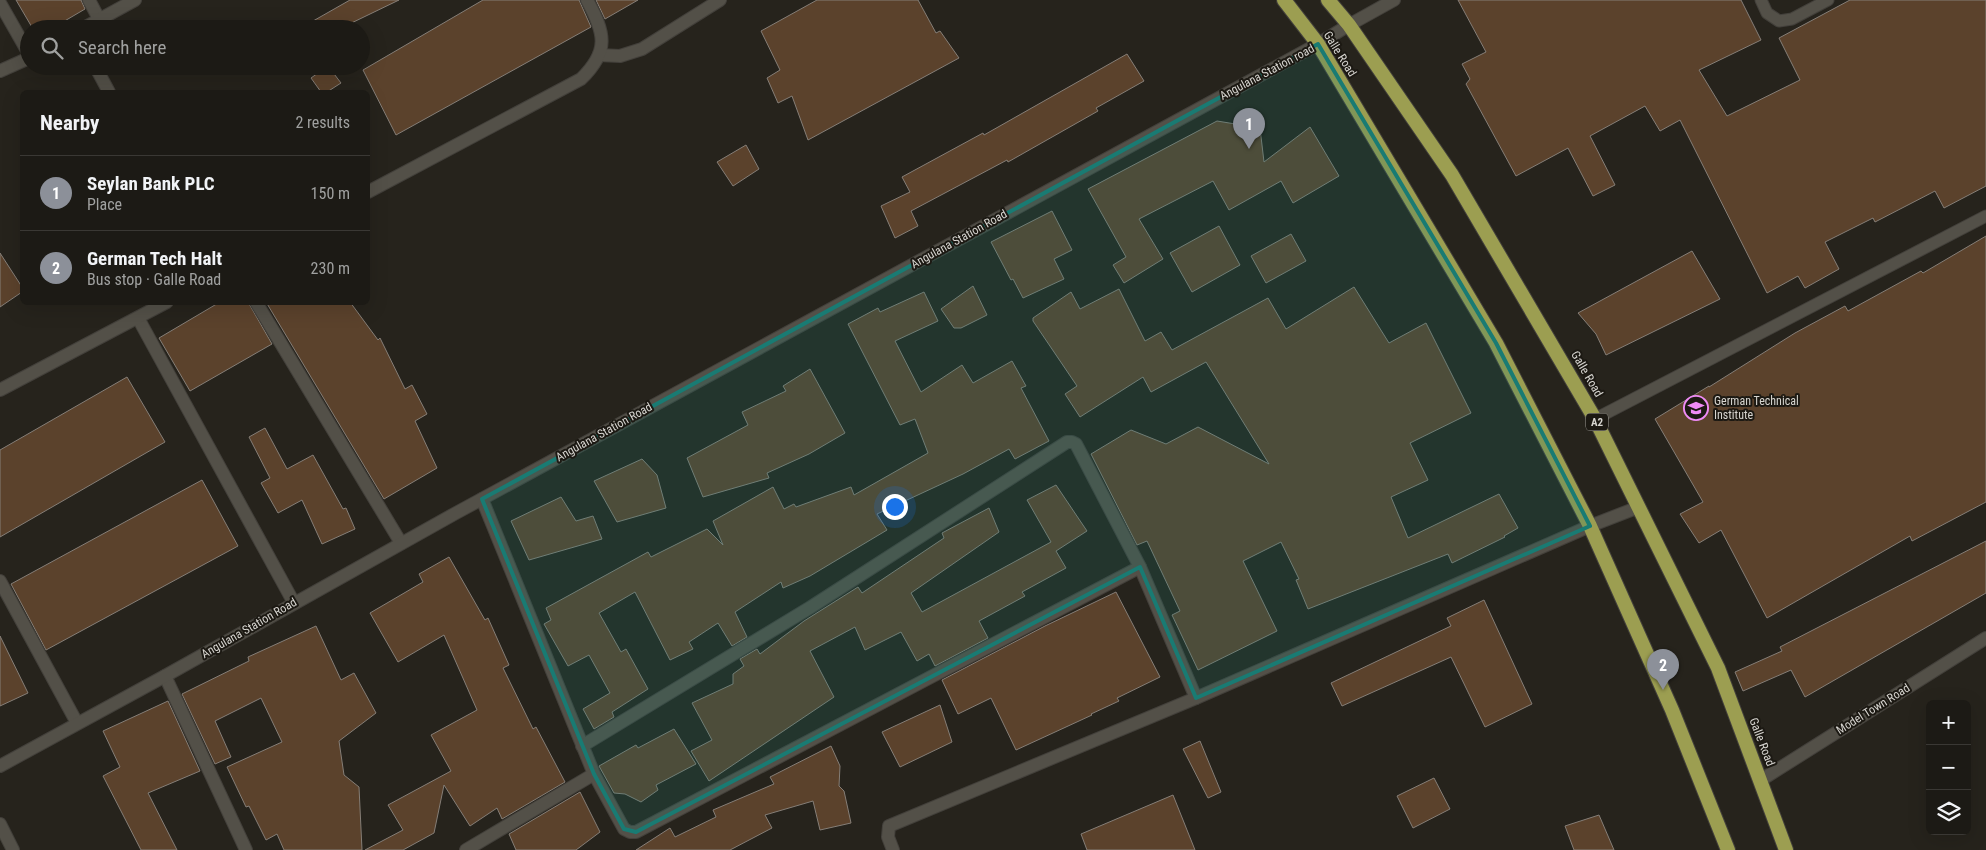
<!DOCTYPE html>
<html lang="en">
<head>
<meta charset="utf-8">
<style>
  :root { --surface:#1c1a15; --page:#292722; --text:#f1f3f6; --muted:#a0a1a0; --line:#3a3834; --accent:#8c9099 }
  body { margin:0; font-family:"Roboto Condensed",sans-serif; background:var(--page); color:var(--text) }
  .controls { position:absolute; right:15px; bottom:15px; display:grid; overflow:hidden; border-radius:8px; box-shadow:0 5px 20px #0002 }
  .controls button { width:45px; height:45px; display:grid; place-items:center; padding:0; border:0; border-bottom:1px solid var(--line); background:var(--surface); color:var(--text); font:25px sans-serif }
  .you { position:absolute; left:894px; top:506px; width:18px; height:18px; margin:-12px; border:4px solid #fff; border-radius:50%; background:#1a73e8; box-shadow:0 0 0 8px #1a73e833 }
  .badge { display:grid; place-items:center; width:32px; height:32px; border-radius:50%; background:var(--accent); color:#fff; font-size:16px; font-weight:700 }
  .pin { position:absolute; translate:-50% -41px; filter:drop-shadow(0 1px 2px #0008) }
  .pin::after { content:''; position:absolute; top:26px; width:18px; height:15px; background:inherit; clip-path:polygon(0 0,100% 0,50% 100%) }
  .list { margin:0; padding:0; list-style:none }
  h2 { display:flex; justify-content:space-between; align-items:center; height:65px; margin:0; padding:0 20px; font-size:21px }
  h2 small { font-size:16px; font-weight:400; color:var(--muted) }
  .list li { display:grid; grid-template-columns:32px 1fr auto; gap:15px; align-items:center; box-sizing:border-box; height:75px; padding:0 20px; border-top:1px solid var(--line) }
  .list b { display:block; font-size:19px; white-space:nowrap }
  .list p { margin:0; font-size:16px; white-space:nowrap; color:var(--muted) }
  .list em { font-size:16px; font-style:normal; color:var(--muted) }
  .icon { flex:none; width:28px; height:28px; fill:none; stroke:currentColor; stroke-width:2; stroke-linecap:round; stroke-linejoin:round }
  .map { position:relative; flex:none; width:1986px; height:850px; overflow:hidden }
  .search { position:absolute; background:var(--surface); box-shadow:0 5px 20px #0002; left:20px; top:20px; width:350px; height:55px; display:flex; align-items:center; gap:12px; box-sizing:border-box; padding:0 18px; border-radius:28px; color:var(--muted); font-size:19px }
  .panel { position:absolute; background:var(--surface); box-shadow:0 5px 20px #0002; left:20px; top:90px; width:350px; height:215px; border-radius:8px }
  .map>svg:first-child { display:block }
  .building { fill:#5b422c; stroke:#857e77 }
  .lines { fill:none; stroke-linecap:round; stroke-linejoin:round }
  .service-casing { stroke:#43403b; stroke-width:13 }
  .minor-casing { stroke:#43403b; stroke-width:14 }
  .tertiary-casing { stroke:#43403b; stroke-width:14 }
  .trunk-casing { stroke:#43403b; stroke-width:16 }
  .service { stroke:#535048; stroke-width:11 }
  .minor { stroke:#535048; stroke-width:12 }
  .tertiary { stroke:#535048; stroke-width:12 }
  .trunk { stroke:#9c9e51; stroke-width:14 }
  .marked { fill:#197b73; fill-opacity:0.2; stroke:#197b73; stroke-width:4; stroke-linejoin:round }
  .labels { text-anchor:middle; stroke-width:4; stroke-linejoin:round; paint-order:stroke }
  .shield { fill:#1c1913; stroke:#9f9d97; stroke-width:1 }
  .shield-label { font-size:11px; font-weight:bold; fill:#d7d5d0 }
  .street-label { font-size:12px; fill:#d7d5d0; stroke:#1c1913 }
  .poi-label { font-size:12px; fill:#d7d5d0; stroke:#1c1913; text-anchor:start }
</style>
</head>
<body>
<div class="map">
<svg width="1986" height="850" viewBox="0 0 1986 850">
  <rect width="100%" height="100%" fill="#26231c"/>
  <!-- building -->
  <g class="building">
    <polygon points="16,0 81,0 85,9 51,29 33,29"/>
    <polygon points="350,0 399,0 339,29 299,29"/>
    <polygon points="483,0 579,0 591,27 396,135 363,70"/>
    <polygon points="596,0 638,0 605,19"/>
    <polygon points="817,0 918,0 936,33 940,31 959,58 808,140 792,96 778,103 767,78 780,70 761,31"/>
    <polygon points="1458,0 1741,0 1761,40 1699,70 1727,116 1800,80 1779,38 1850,0 1986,0 1986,186 1944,208 1935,191 1875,222 1873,218 1825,242 1839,269 1805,288 1798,276 1767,293 1680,120 1660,131 1645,106 1590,136 1615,185 1593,196 1568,148 1516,176 1466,84 1470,79 1462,64 1486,52"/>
    <polygon points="1127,54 1144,81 1096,108 1098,111 1008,162 1007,160 911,211 918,226 895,238 881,206 910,192 902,177 983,133 984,135"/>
    <polygon points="328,66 341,83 327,92 321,92 311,78"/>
    <polygon points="1217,121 1260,128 1264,162 1310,127 1339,176 1293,203 1281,181 1229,210 1213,181 1139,219 1163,259 1124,283 1113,265 1126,257 1088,189"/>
    <polygon points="746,145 759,169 733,186 717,162"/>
    <polygon points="1052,211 1072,250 1054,259 1064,279 1023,298 1013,279 1011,280 991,242"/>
    <polygon points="1219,226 1240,265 1192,292 1170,253"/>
    <polygon points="1291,234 1306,261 1266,283 1251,256"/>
    <polygon points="1986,236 1986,502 1912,541 1910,536 1767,618 1721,530 1699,543 1680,514 1703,502 1655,419 1709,386 1709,387 1795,333 1845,306 1848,311 1921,271 1923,273"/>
    <polygon points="1692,251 1720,299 1606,355 1596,334 1578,313"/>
    <polygon points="0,253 22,287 22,292 0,307"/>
    <polygon points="973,286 987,315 961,328 954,328 941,309"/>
    <polygon points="1354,287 1389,343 1426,323 1471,413 1410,443 1428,480 1391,497 1408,538 1499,494 1518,528 1504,536 1505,537 1452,563 1448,554 1308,609 1296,580 1299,579 1281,542 1243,561 1277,631 1198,670 1172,615 1180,611 1147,541 1137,545 1091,454 1131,430 1166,444 1198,427 1269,464 1206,362 1151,392 1143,377 1080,417 1065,394 1077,386 1033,321 1033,318 1071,292 1080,309 1119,289 1145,341 1161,332 1172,350 1268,298 1286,329"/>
    <polygon points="924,292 938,321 895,341 921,392 962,365 973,383 1012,361 1026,386 1021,388 1049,441 1015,459 1009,449 963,474 877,514 887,530 810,576 783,588 781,582 735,612 747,637 732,646 718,623 689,642 693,649 670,660 635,592 599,613 621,652 626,649 648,689 612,712 614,717 594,729 583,709 610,693 589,655 568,666 544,624 551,620 546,608 648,552 651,557 707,529 723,545 713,521 773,487 784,509 794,504 796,507 851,487 854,495 928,453 915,419 900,425 848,324 878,308 880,312"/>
    <polygon points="220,302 248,302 272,344 190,391 159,338"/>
    <polygon points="266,302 350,302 378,340 380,338 405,389 412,385 427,414 415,421 437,468 384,499"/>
    <polygon points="810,369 845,433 809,454 767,473 769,478 703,497 687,458 748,425 742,412 786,391 783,386"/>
    <polygon points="127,377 165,442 0,537 0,450"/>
    <polygon points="265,428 287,469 313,455 343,509 346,508 355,529 322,544 302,500 278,513 261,483 270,478 249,437"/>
    <polygon points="642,459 657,475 666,508 617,522 594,481"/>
    <polygon points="202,480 238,546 46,650 11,584"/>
    <polygon points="1056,485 1087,531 1056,551 1066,568 1022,592 1025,596 979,621 988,638 935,666 929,654 917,661 901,632 865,650 855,627 810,651 834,697 709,781 691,751 712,740 692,703 733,684 733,674 744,666 740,659 757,649 760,654 804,621 858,587 862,593 944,538 942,533 989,508 999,532 911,593 922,612 1051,542 1027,500"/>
    <polygon points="561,497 576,521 593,516 602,539 529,560 511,521"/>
    <polygon points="1986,541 1986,593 1805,697 1791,670 1743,691 1735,672 1782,651 1780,647"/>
    <polygon points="449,557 485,620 488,618 509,665 503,668 533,729 536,727 565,782 502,819 497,808 470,826 444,785 434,833 403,850 365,850 403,830 388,805 451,771 431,735 477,710 444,635 398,662 370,613 423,582 419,574"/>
    <polygon points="1116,592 1160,677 1117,698 1119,701 1091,714 1092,715 1016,750 991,698 958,714 942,680 1045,626"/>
    <polygon points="1484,600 1532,704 1485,727 1451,657 1342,706 1331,683 1451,626 1447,618"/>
    <polygon points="316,626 341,680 354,673 376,713 339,741 344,775 359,787 362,850 284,850 277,834 266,840 249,806 246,807 227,767 282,742 261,698 215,721 231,757 215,764 182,694 249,661 248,657"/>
    <polygon points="0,636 28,693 0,706"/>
    <polygon points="168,701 200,771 148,793 177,850 141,850 103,776 120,767 103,731"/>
    <polygon points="940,705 952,742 900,767 882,732"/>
    <polygon points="674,729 696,764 656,785 658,790 641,802 625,794 614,793 599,766 636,745 638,748"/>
    <polygon points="1200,741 1221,792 1208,798 1183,749"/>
    <polygon points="831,746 840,766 839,786 844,791 851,823 820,830 813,801 765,815 772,828 730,850 636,850 670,828 675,837 716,817 713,810 774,784 770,777"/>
    <polygon points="1434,778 1450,809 1413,828 1397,796"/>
    <polygon points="580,792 600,832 576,850 516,850 509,834"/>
    <polygon points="1173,795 1195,850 1087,850 1081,834"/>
    <polygon points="1599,815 1614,850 1574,850 1565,826"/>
  </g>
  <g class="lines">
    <defs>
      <g id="service">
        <polyline points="1761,0 1767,13 1779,21 1792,19 1828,0"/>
        <polyline points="1595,419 1986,216"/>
      </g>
      <g id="minor">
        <polyline points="89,0 99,19"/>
        <polyline points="0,3 29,54"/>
        <polyline points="1349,25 1394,0"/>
        <polyline points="82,29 135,0"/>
        <polyline points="599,55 620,56 642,49 720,0"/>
        <polyline points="95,66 109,92"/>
        <polyline points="0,71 29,58"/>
        <path d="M368,192L581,79C610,51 605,33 587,0"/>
        <polyline points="256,302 401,543"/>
        <polyline points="138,318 294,603"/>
        <polyline points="0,390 167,302"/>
        <polyline points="482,499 594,774 624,829 630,832 636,832 1140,567"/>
        <polyline points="0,581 77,723"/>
        <polyline points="165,676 246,850"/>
        <polyline points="582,746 811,607 1067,442 1072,442 1076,444 1140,567 1196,698"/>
        <polyline points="1761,780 1986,638"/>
        <polyline points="0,824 13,850"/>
        <polyline points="466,850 594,774"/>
        <polyline points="893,850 888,837 889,826 1196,698 1590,526 1639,507"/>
      </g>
      <polyline id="tertiary" points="0,766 165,676 456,513 1318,44 1349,25"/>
      <g id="trunk">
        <polyline points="1284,0 1318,44 1496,343 1590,526 1672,710 1728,850"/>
        <polyline points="1328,0 1349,25 1452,175 1595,419 1718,668 1786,850"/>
      </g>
    </defs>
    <!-- service casing -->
    <use href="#service" class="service-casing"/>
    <!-- minor casing -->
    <use href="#minor" class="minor-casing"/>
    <!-- tertiary casing -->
    <use href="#tertiary" class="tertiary-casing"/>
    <!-- trunk casing -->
    <use href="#trunk" class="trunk-casing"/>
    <!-- service -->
    <use href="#service" class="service"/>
    <!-- minor -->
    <use href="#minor" class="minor"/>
    <!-- tertiary -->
    <use href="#tertiary" class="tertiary"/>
    <!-- trunk -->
    <use href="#trunk" class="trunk"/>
  </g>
  <!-- marked area -->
  <path class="marked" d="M1318,44L1496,343L1590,526L1196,698L1140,567L636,832L624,829L594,774L482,499Z"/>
  <!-- icons -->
  <defs>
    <symbol id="school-ring" viewBox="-11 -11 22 22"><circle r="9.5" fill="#1c1913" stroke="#ef8bf6" stroke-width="1.5"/><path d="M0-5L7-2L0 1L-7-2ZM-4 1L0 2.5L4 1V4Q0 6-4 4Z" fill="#ef8bf6"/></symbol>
  </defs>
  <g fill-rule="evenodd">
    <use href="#school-ring" x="1682" y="394" width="28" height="28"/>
  </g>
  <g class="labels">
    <!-- shield labels -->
    <rect class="shield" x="1586" y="413.5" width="22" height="17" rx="4"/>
    <g class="shield-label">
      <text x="1597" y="426">A2</text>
    </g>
    <!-- street labels -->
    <g class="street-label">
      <text transform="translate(1340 54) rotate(58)" y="4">Galle Road</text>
      <text transform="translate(1267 72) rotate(-28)" y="4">Angulana Station road</text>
      <text transform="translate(959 239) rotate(-29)" y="4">Angulana Station Road</text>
      <text transform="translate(1587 374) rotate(60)" y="4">Galle Road</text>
      <text transform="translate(604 432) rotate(-29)" y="4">Angulana Station Road</text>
      <text transform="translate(249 628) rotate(-30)" y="4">Angulana Station Road</text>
      <text transform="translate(1873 709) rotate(-32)" y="4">Model Town Road</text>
      <text transform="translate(1762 742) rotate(69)" y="4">Galle Road</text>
    </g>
    <!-- poi labels -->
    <g class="poi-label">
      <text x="1714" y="405">German Technical<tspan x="1714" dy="14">Institute</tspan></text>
    </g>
  </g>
</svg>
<div class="controls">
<button>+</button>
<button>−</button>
<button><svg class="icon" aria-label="layers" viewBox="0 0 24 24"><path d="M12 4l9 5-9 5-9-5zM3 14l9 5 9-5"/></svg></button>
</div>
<div class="you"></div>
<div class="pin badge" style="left:1249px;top:149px">1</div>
<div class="pin badge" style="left:1663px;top:690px">2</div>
<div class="search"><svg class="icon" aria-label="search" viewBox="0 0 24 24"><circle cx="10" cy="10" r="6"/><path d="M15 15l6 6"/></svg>Search here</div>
<section class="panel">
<h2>Nearby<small>2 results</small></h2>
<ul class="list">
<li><span class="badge">1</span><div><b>Seylan Bank PLC</b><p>Place</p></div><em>150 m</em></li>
<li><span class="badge">2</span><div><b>German Tech Halt</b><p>Bus stop · Galle Road</p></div><em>230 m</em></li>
</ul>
</section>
</div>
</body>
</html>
